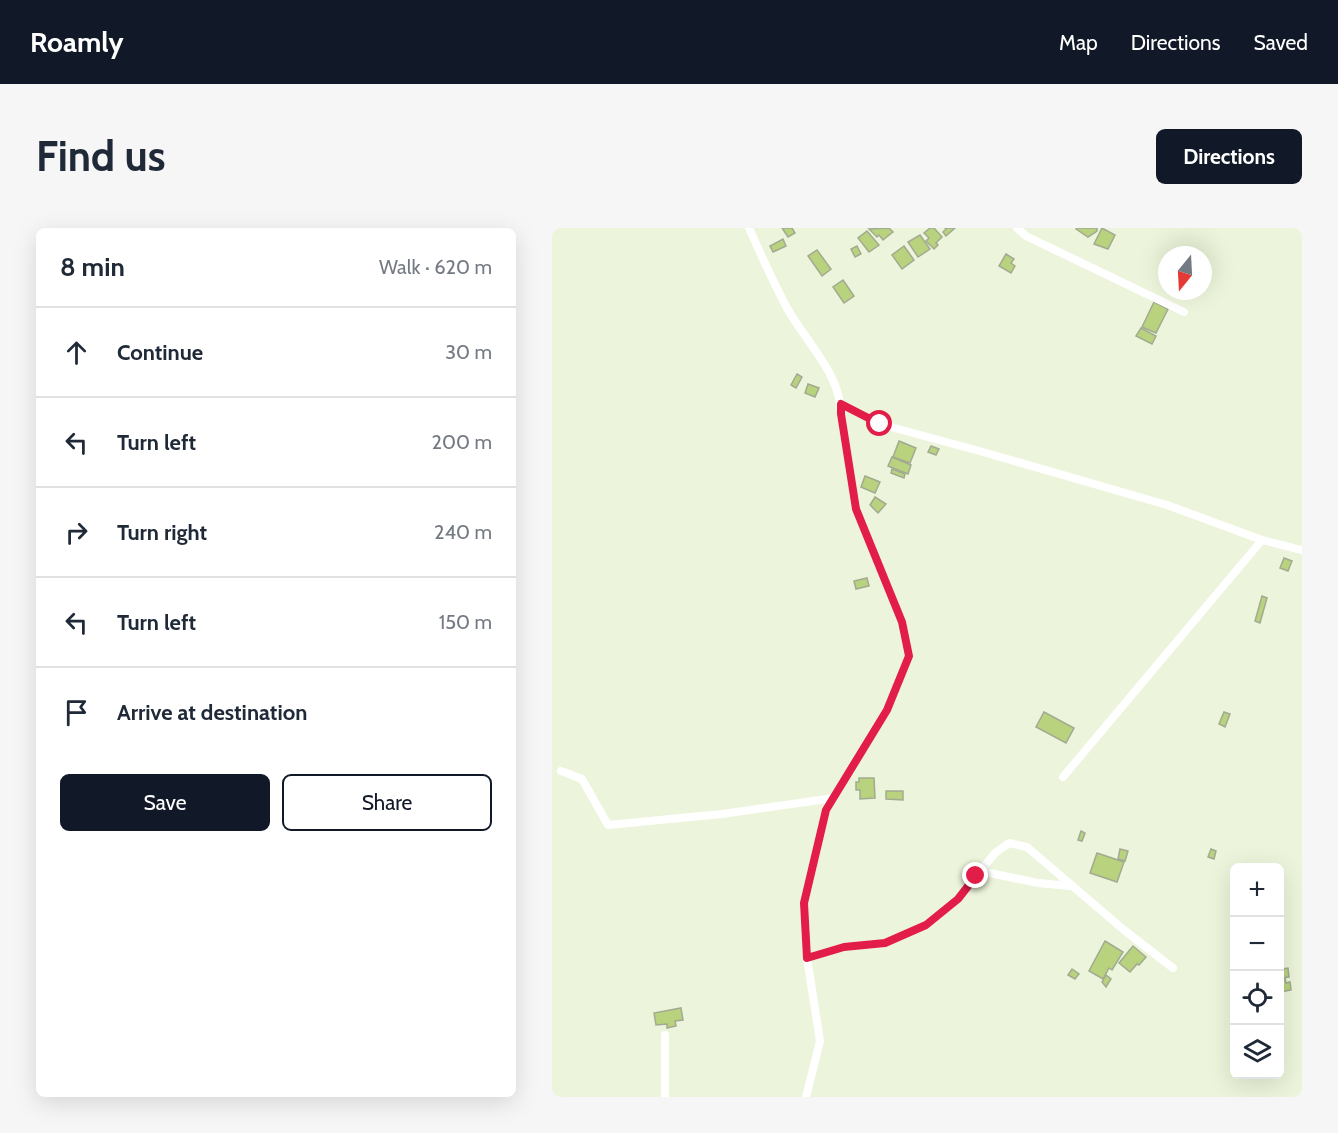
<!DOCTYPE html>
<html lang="en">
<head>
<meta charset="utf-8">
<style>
  :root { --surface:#fff; --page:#f6f6f7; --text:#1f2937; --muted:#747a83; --line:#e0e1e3; --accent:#111827 }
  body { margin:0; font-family:Cabin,sans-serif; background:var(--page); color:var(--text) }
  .controls { position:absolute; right:18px; bottom:18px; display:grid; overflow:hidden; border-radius:9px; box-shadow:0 6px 24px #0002 }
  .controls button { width:54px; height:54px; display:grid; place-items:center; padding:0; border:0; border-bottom:2px solid var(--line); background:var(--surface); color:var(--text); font:30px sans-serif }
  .compass { position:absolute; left:606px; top:18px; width:54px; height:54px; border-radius:50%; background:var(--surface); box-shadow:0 6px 24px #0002; rotate:198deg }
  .stop { position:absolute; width:18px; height:18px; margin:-14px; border:4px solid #e11d48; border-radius:50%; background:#fff }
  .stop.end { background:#e11d48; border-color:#fff; box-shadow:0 2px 6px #0008 }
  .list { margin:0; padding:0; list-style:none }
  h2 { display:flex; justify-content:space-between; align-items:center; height:78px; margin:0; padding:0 24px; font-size:26px }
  h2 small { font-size:20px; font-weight:400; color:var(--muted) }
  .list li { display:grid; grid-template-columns:39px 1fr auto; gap:18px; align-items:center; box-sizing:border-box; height:90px; padding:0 24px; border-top:2px solid var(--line) }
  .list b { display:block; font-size:22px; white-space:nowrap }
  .list em { font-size:20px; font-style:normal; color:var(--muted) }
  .actions { display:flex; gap:12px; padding:18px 24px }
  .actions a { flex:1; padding:14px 0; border:2px solid var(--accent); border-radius:9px; text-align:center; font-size:21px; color:var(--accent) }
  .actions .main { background:var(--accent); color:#fff }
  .icon { flex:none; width:33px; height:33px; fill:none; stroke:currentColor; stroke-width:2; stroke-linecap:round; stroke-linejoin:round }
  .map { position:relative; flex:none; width:750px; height:869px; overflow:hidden; border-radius:9px }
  header { display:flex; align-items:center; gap:36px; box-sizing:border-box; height:84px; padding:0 30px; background:var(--accent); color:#fff }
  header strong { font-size:28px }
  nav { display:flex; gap:33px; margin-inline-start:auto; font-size:21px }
  .intro { display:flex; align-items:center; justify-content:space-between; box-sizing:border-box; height:144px; padding:0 36px }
  h1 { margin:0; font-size:42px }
  .button { padding:15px 27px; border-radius:9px; background:var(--accent); color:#fff; font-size:21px; font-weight:700 }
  main { display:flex; gap:36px; padding:0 36px }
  aside { flex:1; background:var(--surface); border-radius:9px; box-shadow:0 6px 24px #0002 }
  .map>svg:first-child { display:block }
  .building { fill:#b8d27e; stroke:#a2aa91; stroke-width:1.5 }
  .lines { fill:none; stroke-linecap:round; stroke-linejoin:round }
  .street { stroke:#fff; stroke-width:8 }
  .route { stroke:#e11d48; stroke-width:8 }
</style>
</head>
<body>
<header>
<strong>Roamly</strong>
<nav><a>Map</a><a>Directions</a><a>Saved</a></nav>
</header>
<div class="intro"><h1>Find us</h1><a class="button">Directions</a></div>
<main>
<aside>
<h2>8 min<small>Walk · 620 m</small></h2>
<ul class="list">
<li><svg class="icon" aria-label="ahead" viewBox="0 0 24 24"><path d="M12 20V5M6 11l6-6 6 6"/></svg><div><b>Continue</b></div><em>30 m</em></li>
<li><svg class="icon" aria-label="left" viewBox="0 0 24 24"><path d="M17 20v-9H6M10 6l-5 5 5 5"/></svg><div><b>Turn left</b></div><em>200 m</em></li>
<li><svg class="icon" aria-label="right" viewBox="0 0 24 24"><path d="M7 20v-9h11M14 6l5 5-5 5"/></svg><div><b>Turn right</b></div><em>240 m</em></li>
<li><svg class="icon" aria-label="left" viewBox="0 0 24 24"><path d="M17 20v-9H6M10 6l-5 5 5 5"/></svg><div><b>Turn left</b></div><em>150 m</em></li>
<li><svg class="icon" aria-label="arrive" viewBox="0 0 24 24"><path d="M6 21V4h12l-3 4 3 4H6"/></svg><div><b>Arrive at destination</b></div></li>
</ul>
<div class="actions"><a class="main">Save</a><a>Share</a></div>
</aside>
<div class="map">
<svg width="750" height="869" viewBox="0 0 750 869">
  <rect width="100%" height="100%" fill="#ecf5db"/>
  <!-- building -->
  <g class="building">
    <polygon points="230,0 240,0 243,5 236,9"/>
    <polygon points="337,0 341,4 331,12 327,7 325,9 317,1"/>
    <polygon points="378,0 382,0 390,9 384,15 386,17 382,21 374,13 377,10 372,5"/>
    <polygon points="393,0 403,0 394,8 391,4 394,1"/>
    <polygon points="525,0 545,0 545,3 536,9 524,1"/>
    <polygon points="550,0 563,7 556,21 542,16"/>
    <polygon points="315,3 327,17 317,24 306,10"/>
    <polygon points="368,7 378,21 366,29 356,14"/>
    <polygon points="231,11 234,18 221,24 218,18"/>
    <polygon points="305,18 309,26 303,29 299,21"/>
    <polygon points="352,18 362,32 350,41 340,27"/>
    <polygon points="265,22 279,41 270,48 256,28"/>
    <polygon points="454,26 462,31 459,35 463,38 459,45 447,38"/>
    <polygon points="291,52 302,68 292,75 281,59"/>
    <polygon points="602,74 616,81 604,105 590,99"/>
    <polygon points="589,100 604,108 600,116 584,108"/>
    <polygon points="245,146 250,149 244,160 239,157"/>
    <polygon points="256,156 267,160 263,169 253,165"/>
    <polygon points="347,213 364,220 358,235 341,229"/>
    <polygon points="379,218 387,221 384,227 376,224"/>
    <polygon points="340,229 359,237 356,246 336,238"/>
    <polygon points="340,241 353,246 352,250 339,245"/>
    <polygon points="313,248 328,254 323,265 309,259"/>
    <polygon points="323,269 334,276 326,285 318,277"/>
    <polygon points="732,330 740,333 736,343 728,340"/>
    <polygon points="315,350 317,358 304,361 302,353"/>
    <polygon points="710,368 715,370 708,395 703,393"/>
    <polygon points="492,484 522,500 514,515 484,499"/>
    <polygon points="672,484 678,486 673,499 667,496"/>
    <polygon points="307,550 322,550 323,570 308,571 308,562 304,562 304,554 307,554"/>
    <polygon points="334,563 351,563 351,572 334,571"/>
    <polygon points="529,603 533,605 530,613 526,612"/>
    <polygon points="568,621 576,623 573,633 566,631"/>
    <polygon points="659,621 664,623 662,631 656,629"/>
    <polygon points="545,625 572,634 565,654 538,645"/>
    <polygon points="553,713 571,724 560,742 557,740 551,751 537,743"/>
    <polygon points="581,718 594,729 587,737 585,736 578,744 567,735"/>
    <polygon points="728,735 730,735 730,741 736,740 737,749 728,750"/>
    <polygon points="520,741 527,746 523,751 516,747"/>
    <polygon points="554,747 559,751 554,759 550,754"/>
    <polygon points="733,750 734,755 738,754 739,762 728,764 728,751"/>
    <polygon points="129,780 131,792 123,793 124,798 115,800 115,796 104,797 102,785"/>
  </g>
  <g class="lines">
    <!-- street -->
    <g class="street">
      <path d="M197,0C209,27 221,54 235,80C253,113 289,146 289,186L304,281L350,394L357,428L335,481L274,582L252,675L255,730L268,813L254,869"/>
      <polyline points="465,0 474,8 632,84"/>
      <polyline points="289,176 328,196 431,224 615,277 710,312 750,322"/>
      <polyline points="9,543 30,551 56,597 170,586 282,570"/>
      <polyline points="511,549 710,312"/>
      <polyline points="428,643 486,655 518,658"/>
      <polyline points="255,730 292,719 333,715 374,697 406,671 443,625 457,615 475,619 572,702 621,740"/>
      <polyline points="113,869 113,807"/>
    </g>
  </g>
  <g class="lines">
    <!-- route -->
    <polyline class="route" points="328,196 289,176 289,186 304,281 350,394 357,428 335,482 274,582 252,675 255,730 292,719 333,715 374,697 406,671 424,648"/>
  </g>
</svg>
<div class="controls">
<button>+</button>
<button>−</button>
<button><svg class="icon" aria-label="locate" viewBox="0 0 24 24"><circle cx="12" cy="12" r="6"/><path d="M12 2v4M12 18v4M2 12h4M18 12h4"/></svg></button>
<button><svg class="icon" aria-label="layers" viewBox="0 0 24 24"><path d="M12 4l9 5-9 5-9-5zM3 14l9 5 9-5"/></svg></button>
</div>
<svg class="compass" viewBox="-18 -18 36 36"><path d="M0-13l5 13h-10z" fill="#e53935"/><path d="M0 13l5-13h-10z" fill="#747a83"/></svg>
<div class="stop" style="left:328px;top:196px"></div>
<div class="stop end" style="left:424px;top:648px"></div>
</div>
</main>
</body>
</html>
